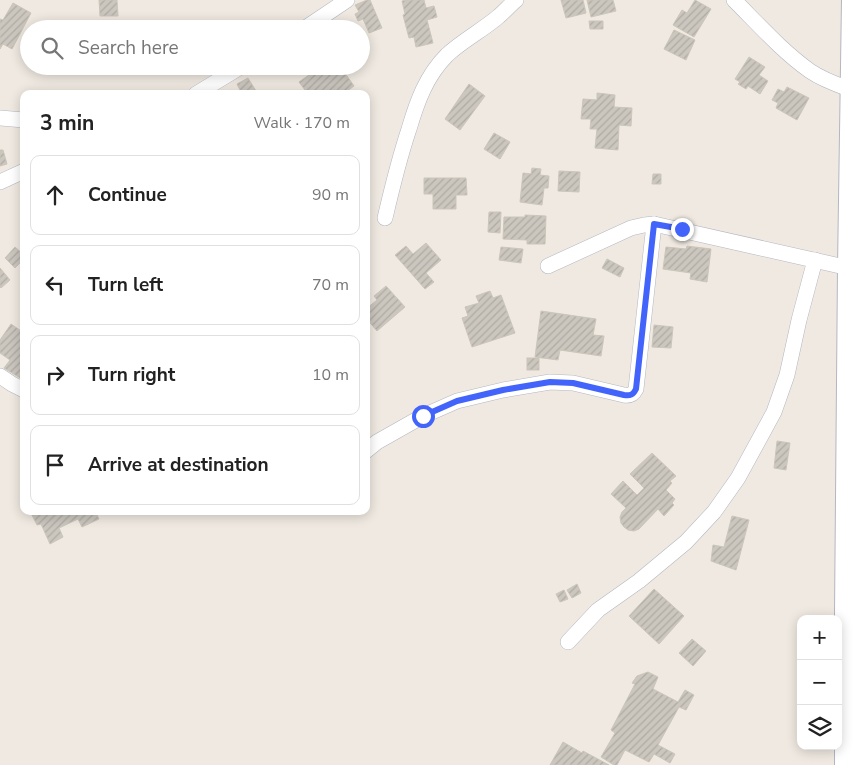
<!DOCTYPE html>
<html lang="en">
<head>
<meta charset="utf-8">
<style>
  :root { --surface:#fff; --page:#f6f6f6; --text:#222; --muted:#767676; --line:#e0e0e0 }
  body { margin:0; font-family:"Nunito Sans",sans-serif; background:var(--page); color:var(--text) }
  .controls { position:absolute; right:15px; bottom:15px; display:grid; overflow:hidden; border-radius:10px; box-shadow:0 2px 12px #0003 }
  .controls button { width:45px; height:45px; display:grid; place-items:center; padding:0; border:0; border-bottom:1px solid var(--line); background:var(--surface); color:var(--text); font:25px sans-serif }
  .stop { position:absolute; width:15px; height:15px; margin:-11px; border:4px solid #4264fb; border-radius:50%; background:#fff }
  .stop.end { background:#4264fb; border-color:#fff; box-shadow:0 1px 5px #0008 }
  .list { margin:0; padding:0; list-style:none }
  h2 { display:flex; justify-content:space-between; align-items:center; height:65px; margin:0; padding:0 20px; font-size:21px }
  h2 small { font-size:16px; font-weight:400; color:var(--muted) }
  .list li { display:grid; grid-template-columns:32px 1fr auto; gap:15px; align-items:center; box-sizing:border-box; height:80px; margin:0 10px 10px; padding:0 10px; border:1px solid var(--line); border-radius:10px }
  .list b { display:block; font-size:19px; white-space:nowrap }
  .list em { font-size:16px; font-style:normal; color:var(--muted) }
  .icon { flex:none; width:28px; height:28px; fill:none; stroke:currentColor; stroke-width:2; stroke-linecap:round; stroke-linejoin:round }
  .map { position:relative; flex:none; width:857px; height:765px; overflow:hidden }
  .search { position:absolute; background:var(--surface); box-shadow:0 2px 12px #0003; left:20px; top:20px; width:350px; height:55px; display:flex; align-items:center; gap:12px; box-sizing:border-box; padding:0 18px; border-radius:28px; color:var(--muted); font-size:19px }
  .panel { position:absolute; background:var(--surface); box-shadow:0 2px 12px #0003; left:20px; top:90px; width:350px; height:425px; border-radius:10px }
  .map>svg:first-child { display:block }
  .building { fill:url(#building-hatch); stroke:#cbc5ba }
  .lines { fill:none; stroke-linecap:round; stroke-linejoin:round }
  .minor-casing { stroke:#b4b7c1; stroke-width:16 }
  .secondary-casing { stroke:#b4b7c1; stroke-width:24 }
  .minor { stroke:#fff; stroke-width:15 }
  .secondary { stroke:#fff; stroke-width:22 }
  .route { stroke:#4264fb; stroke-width:6 }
</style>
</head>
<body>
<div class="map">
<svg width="857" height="765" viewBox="0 0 857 765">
  <defs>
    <pattern id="building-hatch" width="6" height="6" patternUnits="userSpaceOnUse" patternTransform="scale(1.25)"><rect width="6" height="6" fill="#cbc7bf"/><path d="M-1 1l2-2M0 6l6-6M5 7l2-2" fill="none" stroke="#afaba4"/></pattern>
  </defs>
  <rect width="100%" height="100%" fill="#efe9e1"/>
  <!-- building -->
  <g class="building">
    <polygon points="99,0 117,0 118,16 100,16"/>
    <polygon points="367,0 370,0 382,28 369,33 363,19 358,21 355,14 359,12 355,5"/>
    <polygon points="406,0 424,0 426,8 434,6 437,17 427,20 433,43 416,47 414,37 409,38 403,15 405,14 402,1"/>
    <polygon points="561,0 583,0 586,13 566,18"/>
    <polygon points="587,0 613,0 616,11 591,17"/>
    <polygon points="695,0 711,9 694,37 673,25 682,10 687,13"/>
    <polygon points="13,3 31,13 12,49 3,44 0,49 0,19 3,20"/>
    <polygon points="589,21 603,21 603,29 590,29"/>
    <polygon points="674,30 695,40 686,60 664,49"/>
    <polygon points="749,57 765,67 759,75 768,81 760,94 748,86 746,89 738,84 740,82 735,79"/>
    <polygon points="322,66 328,74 340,66 354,86 343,94 308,94 299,82"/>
    <polygon points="248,78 256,91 251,94 242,94 237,84"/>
    <polygon points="469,84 485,96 460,130 445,119"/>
    <polygon points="787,87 809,98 797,120 776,108 778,103 772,100 778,89 784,92"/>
    <polygon points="597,93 615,95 614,107 632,108 631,126 619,125 618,150 595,148 597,129 590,129 591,119 581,119 583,99 597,100"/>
    <polygon points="494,133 510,142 500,159 484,149"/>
    <polygon points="0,150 3,150 7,164 0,166"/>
    <polygon points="532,168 541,169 540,175 549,176 548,188 544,188 542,205 520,202 523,173 531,174"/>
    <polygon points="559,171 580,172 579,192 558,191"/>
    <polygon points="653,174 661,174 661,184 652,184"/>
    <polygon points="424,178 466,178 467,195 456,195 456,209 433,209 433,194 424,194"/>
    <polygon points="489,212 501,212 500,233 488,232"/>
    <polygon points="525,215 546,216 545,244 527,244 527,240 503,239 504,217 525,217"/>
    <polygon points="426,243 441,260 426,273 434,282 425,289 395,255 406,246 413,254"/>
    <polygon points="687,246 711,249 707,282 690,279 691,273 663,269 666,247 686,249"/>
    <polygon points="15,247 24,255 24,259 15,268 5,258"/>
    <polygon points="501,247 523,249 521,263 499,260"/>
    <polygon points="607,259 624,268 620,277 602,268"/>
    <polygon points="0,268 10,280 1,288 0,287"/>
    <polygon points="386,286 405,307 377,331 366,318 366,309 377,300 374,296"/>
    <polygon points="490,291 493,298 501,295 515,333 472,347 462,318 468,316 465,307 479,303 476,296"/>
    <polygon points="541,311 596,319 593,335 604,336 601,356 560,350 558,360 535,357"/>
    <polygon points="11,324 24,333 24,376 22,379 4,368 10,360 0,353 0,340"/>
    <polygon points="654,325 673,327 671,348 652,347"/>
    <rect x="527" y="358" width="12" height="12"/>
    <polygon points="777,441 790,443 786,470 774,468"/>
    <polygon points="652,453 676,476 670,481 672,483 666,490 675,499 672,503 674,505 664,516 658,509 639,529 634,531 628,530 624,527 621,523 620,517 622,512 626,508 611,494 623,481 637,495 644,488 630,474"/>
    <polygon points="95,511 99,519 82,527 78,519 59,528 63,537 50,544 41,524 37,525 31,513 35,511"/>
    <polygon points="732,516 749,520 736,570 711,561 713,545 724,547"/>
    <polygon points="577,584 581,593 572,598 567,590"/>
    <polygon points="654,589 684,616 659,644 629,616"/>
    <polygon points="564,590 568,599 560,602 556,594"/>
    <polygon points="692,639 706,651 693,666 679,653"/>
    <polygon points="648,672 658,677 653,689 678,702 685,690 694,695 686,710 679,707 658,745 675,754 670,763 654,754 649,762 625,750 617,765 614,765 601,757 615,733 611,730 635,684 632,683 637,676"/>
    <polygon points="563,742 582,753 583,751 609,765 550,765"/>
  </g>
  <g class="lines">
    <defs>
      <g id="minor">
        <path d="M734,0C759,25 782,51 810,71C823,80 838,85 852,90"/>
        <polyline points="304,29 347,0"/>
        <polyline points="196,94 242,66"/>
        <polyline points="0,118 24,120"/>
        <polyline points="0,182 24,171"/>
        <path d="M385,218C392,188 399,159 409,129C417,102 426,76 447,55C463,40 483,30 499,16C505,11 510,5 516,0"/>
        <polyline points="548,266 631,228 644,225 654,224 849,268"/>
        <polyline points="0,376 12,384 24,390"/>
        <path d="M366,451L377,442L423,416L457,401L503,390L550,382L573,383L624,395C630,396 633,395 636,389L654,224"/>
        <polyline points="568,642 598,610 639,581 686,542 714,512 738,478 774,412 787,375 799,320 815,260"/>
      </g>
      <polyline id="secondary" points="846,765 846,614 849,268 853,0"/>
    </defs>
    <!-- minor casing -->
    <use href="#minor" class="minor-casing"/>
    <!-- secondary casing -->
    <use href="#secondary" class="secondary-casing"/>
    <!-- minor -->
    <use href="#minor" class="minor"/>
    <!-- secondary -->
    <use href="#secondary" class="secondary"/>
  </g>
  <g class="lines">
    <!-- route -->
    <path class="route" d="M423,416L457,401L503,390L550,382L573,383L624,395C630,396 633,395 636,389L654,224L682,229"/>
  </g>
</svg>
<div class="controls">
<button>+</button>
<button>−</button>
<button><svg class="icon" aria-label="layers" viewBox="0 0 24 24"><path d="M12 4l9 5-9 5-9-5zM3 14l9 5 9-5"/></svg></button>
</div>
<div class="stop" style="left:423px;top:416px"></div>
<div class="stop end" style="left:682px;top:229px"></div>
<div class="search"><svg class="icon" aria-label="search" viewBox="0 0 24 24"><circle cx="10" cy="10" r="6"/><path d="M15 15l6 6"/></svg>Search here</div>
<section class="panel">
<h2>3 min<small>Walk · 170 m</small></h2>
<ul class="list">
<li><svg class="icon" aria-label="ahead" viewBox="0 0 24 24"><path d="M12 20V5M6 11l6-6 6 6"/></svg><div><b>Continue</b></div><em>90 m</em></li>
<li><svg class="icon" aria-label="left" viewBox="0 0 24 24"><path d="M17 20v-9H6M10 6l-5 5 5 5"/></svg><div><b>Turn left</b></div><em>70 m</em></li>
<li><svg class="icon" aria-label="right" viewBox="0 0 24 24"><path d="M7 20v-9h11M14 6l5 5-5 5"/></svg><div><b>Turn right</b></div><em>10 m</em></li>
<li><svg class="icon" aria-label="arrive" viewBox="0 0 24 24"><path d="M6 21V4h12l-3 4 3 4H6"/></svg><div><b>Arrive at destination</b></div></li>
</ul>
</section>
</div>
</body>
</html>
